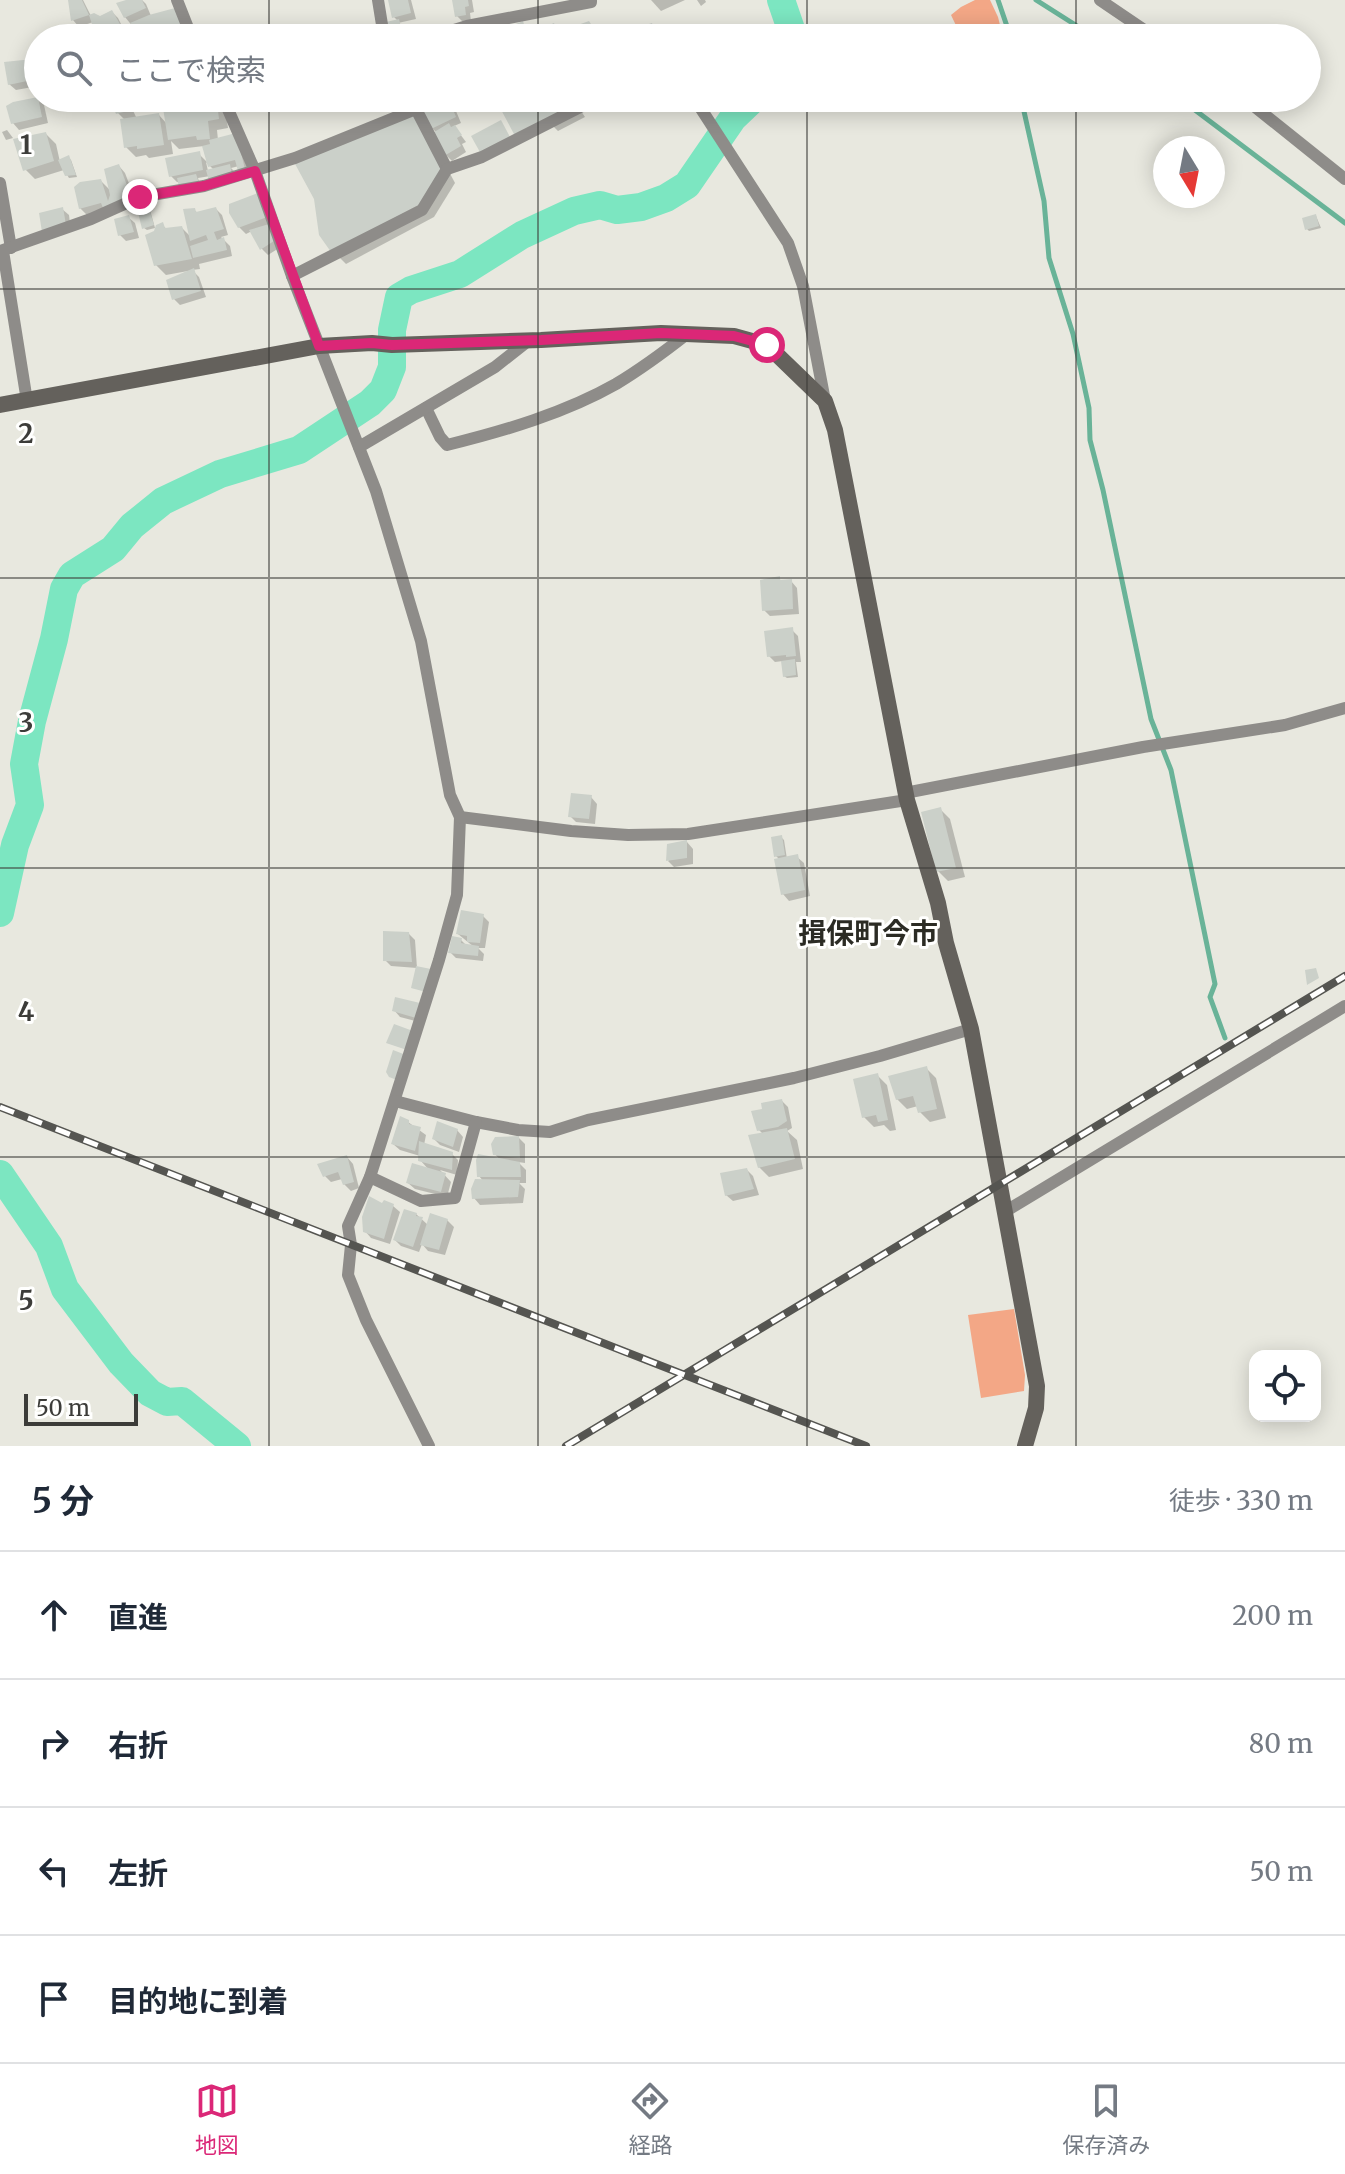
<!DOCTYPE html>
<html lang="ja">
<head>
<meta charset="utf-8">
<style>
  :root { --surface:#fff; --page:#f6f6f7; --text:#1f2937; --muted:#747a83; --line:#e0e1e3; --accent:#db2777 }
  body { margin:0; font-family:Merriweather,"Noto Sans JP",serif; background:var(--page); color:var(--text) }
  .controls { position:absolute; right:24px; bottom:24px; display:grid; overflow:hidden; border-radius:16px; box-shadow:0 4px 20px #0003 }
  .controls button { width:72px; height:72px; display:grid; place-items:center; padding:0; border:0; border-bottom:2px solid var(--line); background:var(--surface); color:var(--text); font:40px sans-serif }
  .compass { position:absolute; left:1153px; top:136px; width:72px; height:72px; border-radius:50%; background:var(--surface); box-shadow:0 4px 20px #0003; rotate:170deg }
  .scale { position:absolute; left:24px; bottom:20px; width:114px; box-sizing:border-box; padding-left:8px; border:4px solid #3c3c39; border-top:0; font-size:22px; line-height:28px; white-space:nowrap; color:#3c3c39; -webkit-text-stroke:6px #fffffe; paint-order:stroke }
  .stop { position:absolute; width:24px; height:24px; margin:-18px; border:6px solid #db2777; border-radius:50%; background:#fff }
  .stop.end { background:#db2777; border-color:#fff; box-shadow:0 2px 8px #0008 }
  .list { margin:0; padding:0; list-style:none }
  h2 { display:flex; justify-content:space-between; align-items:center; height:104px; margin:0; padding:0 32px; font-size:34px }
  h2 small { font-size:26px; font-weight:400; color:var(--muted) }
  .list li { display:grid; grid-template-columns:52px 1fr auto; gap:24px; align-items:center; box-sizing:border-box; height:128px; padding:0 32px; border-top:2px solid var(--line) }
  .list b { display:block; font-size:30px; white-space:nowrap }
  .list em { font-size:26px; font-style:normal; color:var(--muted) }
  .icon { flex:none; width:44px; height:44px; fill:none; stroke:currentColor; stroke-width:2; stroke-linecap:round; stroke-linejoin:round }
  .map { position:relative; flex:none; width:1345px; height:1446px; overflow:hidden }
  .search { position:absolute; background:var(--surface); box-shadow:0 4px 20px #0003; left:24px; right:24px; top:24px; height:88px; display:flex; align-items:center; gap:20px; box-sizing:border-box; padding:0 28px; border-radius:44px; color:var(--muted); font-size:30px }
  .sheet { height:616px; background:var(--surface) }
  nav { display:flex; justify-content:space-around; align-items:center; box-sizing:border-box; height:112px; border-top:2px solid var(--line); background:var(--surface); font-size:22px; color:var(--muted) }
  nav a { display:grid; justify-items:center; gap:4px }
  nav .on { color:var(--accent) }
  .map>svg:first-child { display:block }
  .green { fill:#f3a786 }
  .shadow { fill:#0003; fill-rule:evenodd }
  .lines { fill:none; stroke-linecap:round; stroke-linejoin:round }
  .stream { stroke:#69b398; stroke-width:5 }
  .river { stroke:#7ce6c1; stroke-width:28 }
  .building { fill:#cbd0c9 }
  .street { stroke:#8e8c89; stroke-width:12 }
  .secondary { stroke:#64615c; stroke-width:16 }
  .rail-casing { stroke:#555551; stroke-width:8 }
  .rail { stroke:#fffffe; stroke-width:5; stroke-dasharray:15; stroke-linecap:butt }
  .route { stroke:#db2777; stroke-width:10 }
  .grid { fill:none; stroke:#3c3c39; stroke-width:2; stroke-opacity:0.55 }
  .labels { text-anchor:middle; stroke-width:6; stroke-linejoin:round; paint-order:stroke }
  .quarter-label { font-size:28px; font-weight:bold; fill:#2b2b24; stroke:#fffffe }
  .grid-label { font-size:26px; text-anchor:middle; font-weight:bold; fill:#3c3c39; stroke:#fffffe; stroke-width:6; stroke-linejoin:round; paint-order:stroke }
</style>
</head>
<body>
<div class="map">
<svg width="1345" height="1446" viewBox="0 0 1345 1446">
  <rect width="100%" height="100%" fill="#e8e8df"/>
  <!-- green -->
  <g class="green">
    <polygon points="975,0 990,0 998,17 1003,37 962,38 951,15 961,7"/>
    <polygon points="1014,1309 1025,1375 1024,1391 981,1398 968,1315"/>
  </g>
  <!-- shadow -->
  <g class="shadow">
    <polygon points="70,0 83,0 91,16 100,18 112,12 118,18 128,38 71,38 95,26 93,22 79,27 73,20"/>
    <polygon points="133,0 142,0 146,4 151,16 142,38 125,17"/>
    <polygon points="390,0 411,0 416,19 398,23 401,34 393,35 390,33 398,21 394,17"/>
    <polygon points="454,0 472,0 474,12 470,13 471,21 463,22 457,16"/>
    <polygon points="651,0 685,0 661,11"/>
    <polygon points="697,0 705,0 706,2 701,6"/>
    <polygon points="664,29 670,37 669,38 664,38 659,33"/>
    <polygon points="624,33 629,38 611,38"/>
    <polygon points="33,61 38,67 38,86 16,90 9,84"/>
    <path d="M113,98H127L137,119L159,115L167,124L191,103L196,107L216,104L226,114L228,128L217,130L218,140L235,136L250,175L239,166L231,168L235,172L198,178L200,185L177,182L171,176L199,154L209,164L204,146L179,149L171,141L173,154L149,158L146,155L136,157L126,147L125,120L118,113ZM206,162L214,170L208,171Z"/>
    <polygon points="536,98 581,111 585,117 558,131 546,119 523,141 506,103 514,112"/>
    <polygon points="38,99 44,105 48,123 19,130 13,123"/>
    <polygon points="450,104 456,111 461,123 454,126 466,142 462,144 466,152 452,161 446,155 437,133 432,128 446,106"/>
    <polygon points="7,130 13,138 6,140 2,132"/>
    <polygon points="427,130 455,183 434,217 346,264 332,250"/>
    <polygon points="46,134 56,144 60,162 69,158 71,160 77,177 69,178 64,170 35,179 25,169"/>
    <polygon points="119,166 125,173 136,202 87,215 80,208 101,181 112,192"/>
    <polygon points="258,195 279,248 268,255 262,249 252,231 246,234 239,227"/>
    <polygon points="148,208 150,210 155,228 147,230 144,228"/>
    <polygon points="62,209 69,215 71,231 50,237"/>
    <polygon points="216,209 222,215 228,235 221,237 230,246 232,256 199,264 200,269 192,270 199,277 206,297 180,305 174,299 188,271 166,275 156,265 162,225 168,230 182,228 191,237 194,210 198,213"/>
    <polygon points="1316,216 1321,228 1309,231 1307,229"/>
    <polygon points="128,217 135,223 139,238 126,241 120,235"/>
    <polygon points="779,578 782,582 791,581 797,588 799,614 770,616 764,610"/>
    <polygon points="792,630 798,636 801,662 796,662 798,677 787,678 784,676 783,661 775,662 769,656"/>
    <polygon points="591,797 597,804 595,824 576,822 570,816"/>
    <polygon points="940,809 950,819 965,877 948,881 938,871"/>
    <polygon points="781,837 784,840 787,859 797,857 804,863 810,896 789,901 783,894 780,860 776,856"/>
    <polygon points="687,842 693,849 693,864 674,867 668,861"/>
    <polygon points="483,916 489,922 485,948 478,948 484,954 483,961 456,958 450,952 461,940 467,946 474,947 458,934"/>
    <polygon points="409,934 415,940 417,968 391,966 385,960"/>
    <polygon points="396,1000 423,1023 400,1017 394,1010"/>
    <polygon points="926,1068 936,1078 946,1118 930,1122 920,1112 918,1106 907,1109 897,1099"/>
    <polygon points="877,1075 887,1085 896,1130 890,1131 884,1125 874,1127 864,1117"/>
    <polygon points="782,1101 788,1107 792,1128 787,1131 797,1140 803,1169 769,1177 759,1167 763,1134 759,1130"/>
    <polygon points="408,1122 426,1135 424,1145 452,1154 458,1160 457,1175 440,1170 451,1182 447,1197 415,1189 408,1183 430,1171 420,1160 420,1156 400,1150 393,1144"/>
    <polygon points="457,1130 463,1137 459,1152 440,1145 434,1139"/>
    <polygon points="519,1138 525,1144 525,1163 518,1162 526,1170 526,1183 519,1183 525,1189 523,1203 480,1205 474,1198 484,1182 479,1176 501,1161 495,1154"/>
    <polygon points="347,1157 353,1164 359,1188 351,1191 344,1184 342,1179 331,1182 325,1176"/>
    <polygon points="747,1170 753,1176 759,1195 733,1201 726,1195"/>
    <polygon points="383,1205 393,1206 400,1212 390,1244 371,1238 365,1231"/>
    <polygon points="416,1214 428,1225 447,1220 454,1227 445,1255 428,1251 422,1244 419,1252 401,1246 395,1240"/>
  </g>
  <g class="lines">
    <!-- stream -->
    <g class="stream">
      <polyline points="998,0 1011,38"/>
      <polyline points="1036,0 1096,38"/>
      <polyline points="1021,98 1044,201 1049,258 1073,334 1089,408 1090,440 1103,490 1151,719 1171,770 1215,984 1210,997 1225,1038"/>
      <polyline points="1179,98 1345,223"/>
    </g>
    <!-- river -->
    <g class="river">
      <polyline points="781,0 794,38"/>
      <polyline points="0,913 15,845 30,805 24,764 32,721 54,639 64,589 72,575 113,549 132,526 163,501 220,474 299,450 370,403 383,390 392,367 392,330 399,297 411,290 460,274 522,235 574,211 600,205 617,210 641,207 666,198 687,185 733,118 754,98"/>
      <polyline points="0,1174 49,1246 65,1289 121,1363 150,1393 167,1402 182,1401 237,1446"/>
    </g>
  </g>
  <!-- building -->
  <g class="building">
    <polygon points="68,0 82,0 89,15 71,21"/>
    <polygon points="126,0 142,0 146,8 124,18 116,3"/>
    <polygon points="388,0 408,0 411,13 392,18"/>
    <polygon points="452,0 468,0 469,6 465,7 466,15 455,17"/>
    <polygon points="175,8 187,38 139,38 130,23 149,15"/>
    <polygon points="112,10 125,33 114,38 69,38 69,34 92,24 89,15 94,13 100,16"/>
    <polygon points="399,19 402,31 389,34 386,22"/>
    <polygon points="523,21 528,38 515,38 511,26"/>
    <polygon points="589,21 600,38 563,38 562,27 571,24 575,26"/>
    <polygon points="554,23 560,38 530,38 529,34"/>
    <polygon points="652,23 657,38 640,38 637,28"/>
    <polygon points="33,59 37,79 8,85 4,62"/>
    <polygon points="38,97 42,117 11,124 6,106 13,102"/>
    <polygon points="110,98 125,98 131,110 116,114"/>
    <polygon points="533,98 588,98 515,136 498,104 506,100 512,111"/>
    <polygon points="442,99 446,104 450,102 456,117 431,129 422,107"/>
    <polygon points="192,101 193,106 217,102 219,119 208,121 210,139 197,140 196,136 168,140 163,108 170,108 169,104"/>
    <polygon points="159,113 164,145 137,149 137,146 124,148 120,119"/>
    <polygon points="414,114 442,169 420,204 331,252 319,235 314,199 294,162"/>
    <polygon points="501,120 511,139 481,154 471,136"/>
    <polygon points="449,123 451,127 455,125 462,135 457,138 461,146 444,156 431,134"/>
    <polygon points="46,132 54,161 23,171 13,139"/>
    <polygon points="236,133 245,169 238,171 235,160 208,167 202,146 210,144 209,140"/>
    <polygon points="200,151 203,170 169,177 165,158"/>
    <polygon points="69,155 76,175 65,176 58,160"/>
    <polygon points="119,164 131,196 103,208 101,203 79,209 74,187 80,182 101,179 108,201 110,195 104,169"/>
    <polygon points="230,164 232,175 209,181 206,170"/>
    <polygon points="196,174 199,183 179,187 177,178"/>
    <polygon points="258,193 267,217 238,228 229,213 229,204"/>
    <polygon points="148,205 154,225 142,229 137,208"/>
    <polygon points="63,207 66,225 42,232 39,213"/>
    <polygon points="216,207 224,229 214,232 217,240 224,237 227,250 193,258 190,246 208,240 206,235 190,241 183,209 195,208 196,212"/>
    <polygon points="1316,214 1319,226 1305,230 1302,218"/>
    <polygon points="129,215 134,232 118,236 114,219"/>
    <polygon points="163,222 165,228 182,226 192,259 154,266 145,235 154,231 156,225"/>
    <polygon points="269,224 274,241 260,250 249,230"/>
    <polygon points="194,268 201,291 172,300 166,280"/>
    <polygon points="780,576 780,580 792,579 793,609 762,611 760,580"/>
    <polygon points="793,627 796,656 786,657 786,655 767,657 764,631"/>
    <polygon points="795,659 796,675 783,677 781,661"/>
    <polygon points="571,793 592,795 589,819 568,817"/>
    <polygon points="941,807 956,868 936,872 921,812"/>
    <polygon points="782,835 785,855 774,857 771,837"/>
    <polygon points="687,840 687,858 666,861 667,844"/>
    <polygon points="798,854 805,890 781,895 774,859"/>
    <polygon points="461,910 484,914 480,943 467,942 467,936 456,934"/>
    <polygon points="383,931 409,932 412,962 383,961"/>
    <polygon points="452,936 462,938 461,943 479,946 478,956 448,953"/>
    <polygon points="416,966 431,969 426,992 411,988"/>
    <polygon points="1316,968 1319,978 1307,985 1305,970"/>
    <polygon points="395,997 420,1003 416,1018 392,1011"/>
    <polygon points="394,1024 413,1031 407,1050 386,1043"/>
    <polygon points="393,1050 406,1055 397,1080 389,1077 386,1072"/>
    <polygon points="927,1066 937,1109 918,1113 913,1096 896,1100 888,1076"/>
    <polygon points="878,1073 888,1120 878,1122 876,1115 862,1118 853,1079"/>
    <polygon points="782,1099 787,1121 778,1127 757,1131 751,1111 762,1109 761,1103"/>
    <polygon points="400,1116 409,1120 409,1124 421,1127 415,1151 391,1144"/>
    <polygon points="437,1121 458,1129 453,1147 432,1139"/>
    <polygon points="787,1128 795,1159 758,1168 748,1135"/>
    <polygon points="519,1136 520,1158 493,1155 491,1144 495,1137"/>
    <polygon points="419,1141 453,1152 452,1170 418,1161"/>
    <polygon points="478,1154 520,1162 521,1177 477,1177 476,1160"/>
    <polygon points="347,1155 354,1182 343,1185 338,1172 323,1177 317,1164"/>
    <polygon points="412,1163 446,1173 441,1192 406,1183"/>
    <polygon points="747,1168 754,1189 725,1196 720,1173"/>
    <polygon points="475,1179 520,1180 518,1197 472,1199 471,1189"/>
    <polygon points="369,1196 382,1203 384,1200 394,1204 384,1239 363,1232 362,1217"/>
    <polygon points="404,1209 417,1213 416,1216 423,1217 413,1247 393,1240"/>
    <polygon points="430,1213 448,1219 439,1250 420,1245"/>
  </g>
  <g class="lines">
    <!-- street -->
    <g class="street">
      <polyline points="177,0 192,38"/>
      <polyline points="378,0 384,37 386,38"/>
      <polyline points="1100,0 1156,38"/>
      <polyline points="428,38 467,26 591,2 591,0"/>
      <polyline points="223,98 255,171 292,276 376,491 421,641 450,795 460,817 457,895 439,960 370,1177 348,1226 351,1245 348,1275 366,1320 429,1446"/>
      <polyline points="413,98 416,109 447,169"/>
      <polyline points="694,98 788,243 803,286 825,401"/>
      <polyline points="1244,98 1345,179"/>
      <polyline points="0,183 11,248"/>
      <polyline points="0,251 91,219 140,197 204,186 295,158 416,109"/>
      <polyline points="3,251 27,401"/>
      <polyline points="292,276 422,210 447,169 482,157 598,98"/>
      <path d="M426,408L440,437L447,445C504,431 565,413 616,384C641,369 664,352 687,334"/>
      <polyline points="359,447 495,367 528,341"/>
      <polyline points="905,793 1143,747 1285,725 1345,708"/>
      <polyline points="460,817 571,831 628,835 688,834 907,800"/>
      <polyline points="395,1101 476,1122 518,1130 550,1132 588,1120 794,1078 880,1056 971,1029"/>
      <polyline points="370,1177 421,1201 455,1198 476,1122"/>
      <polyline points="1006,1211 1345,1006"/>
    </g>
    <!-- secondary -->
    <polyline class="secondary" points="0,405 319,346 372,343 392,345 541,340 661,333 734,336 767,345 825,401 835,430 907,800 938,903 946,943 971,1029 1037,1386 1036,1408 1025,1446"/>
    <defs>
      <g id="rail">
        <polyline points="0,1107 866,1446"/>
        <polyline points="566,1446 1345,976"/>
      </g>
    </defs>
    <!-- rail casing -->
    <use href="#rail" class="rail-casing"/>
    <!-- rail -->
    <use href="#rail" class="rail"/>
  </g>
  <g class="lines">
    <!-- route -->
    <polyline class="route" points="140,197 204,186 255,171 319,346 372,343 392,345 541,340 661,333 734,336 767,345"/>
  </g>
  <!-- grid -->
  <path class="grid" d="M269,0V38M538,0V38M807,0V38M1076,0V38M269,98V1446M538,98V1446M807,98V1446M1076,98V1446M0,289H1345M0,578H1345M0,868H1345M0,1157H1345"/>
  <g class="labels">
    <!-- quarter labels -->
    <g class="quarter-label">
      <text x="868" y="943">揖保町今市</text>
    </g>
  </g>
  <g class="grid-label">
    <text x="26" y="154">1</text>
    <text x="26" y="443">2</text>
    <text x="26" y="732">3</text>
    <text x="26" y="1021">4</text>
    <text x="26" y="1310">5</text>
  </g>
</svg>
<div class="controls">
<button><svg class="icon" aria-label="locate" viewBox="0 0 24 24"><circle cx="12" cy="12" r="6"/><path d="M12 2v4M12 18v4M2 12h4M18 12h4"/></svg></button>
</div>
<svg class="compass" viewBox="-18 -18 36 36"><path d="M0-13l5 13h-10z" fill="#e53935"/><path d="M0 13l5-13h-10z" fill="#747a83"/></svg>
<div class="scale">50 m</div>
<div class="stop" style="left:767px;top:345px"></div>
<div class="stop end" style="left:140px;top:197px"></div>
<div class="search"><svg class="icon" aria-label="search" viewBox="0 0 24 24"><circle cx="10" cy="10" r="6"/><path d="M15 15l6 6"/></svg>ここで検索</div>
</div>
<section class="sheet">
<h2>5 分<small>徒歩 · 330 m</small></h2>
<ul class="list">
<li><svg class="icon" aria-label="ahead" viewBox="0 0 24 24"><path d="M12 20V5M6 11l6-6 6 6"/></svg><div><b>直進</b></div><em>200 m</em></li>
<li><svg class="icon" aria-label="right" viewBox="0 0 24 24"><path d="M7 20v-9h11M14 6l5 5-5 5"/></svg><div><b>右折</b></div><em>80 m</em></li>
<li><svg class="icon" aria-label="left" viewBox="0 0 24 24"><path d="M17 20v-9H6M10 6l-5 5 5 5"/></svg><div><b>左折</b></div><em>50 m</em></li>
<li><svg class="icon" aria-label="arrive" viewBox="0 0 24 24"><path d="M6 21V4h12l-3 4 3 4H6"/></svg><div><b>目的地に到着</b></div></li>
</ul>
</section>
<nav>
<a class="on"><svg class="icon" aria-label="map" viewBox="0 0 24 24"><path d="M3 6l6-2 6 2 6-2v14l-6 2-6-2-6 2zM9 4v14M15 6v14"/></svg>地図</a>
<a><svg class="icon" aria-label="directions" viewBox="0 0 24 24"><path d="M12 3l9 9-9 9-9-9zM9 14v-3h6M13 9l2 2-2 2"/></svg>経路</a>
<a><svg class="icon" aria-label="saved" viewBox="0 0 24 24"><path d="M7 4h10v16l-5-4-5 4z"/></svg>保存済み</a>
</nav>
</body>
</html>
